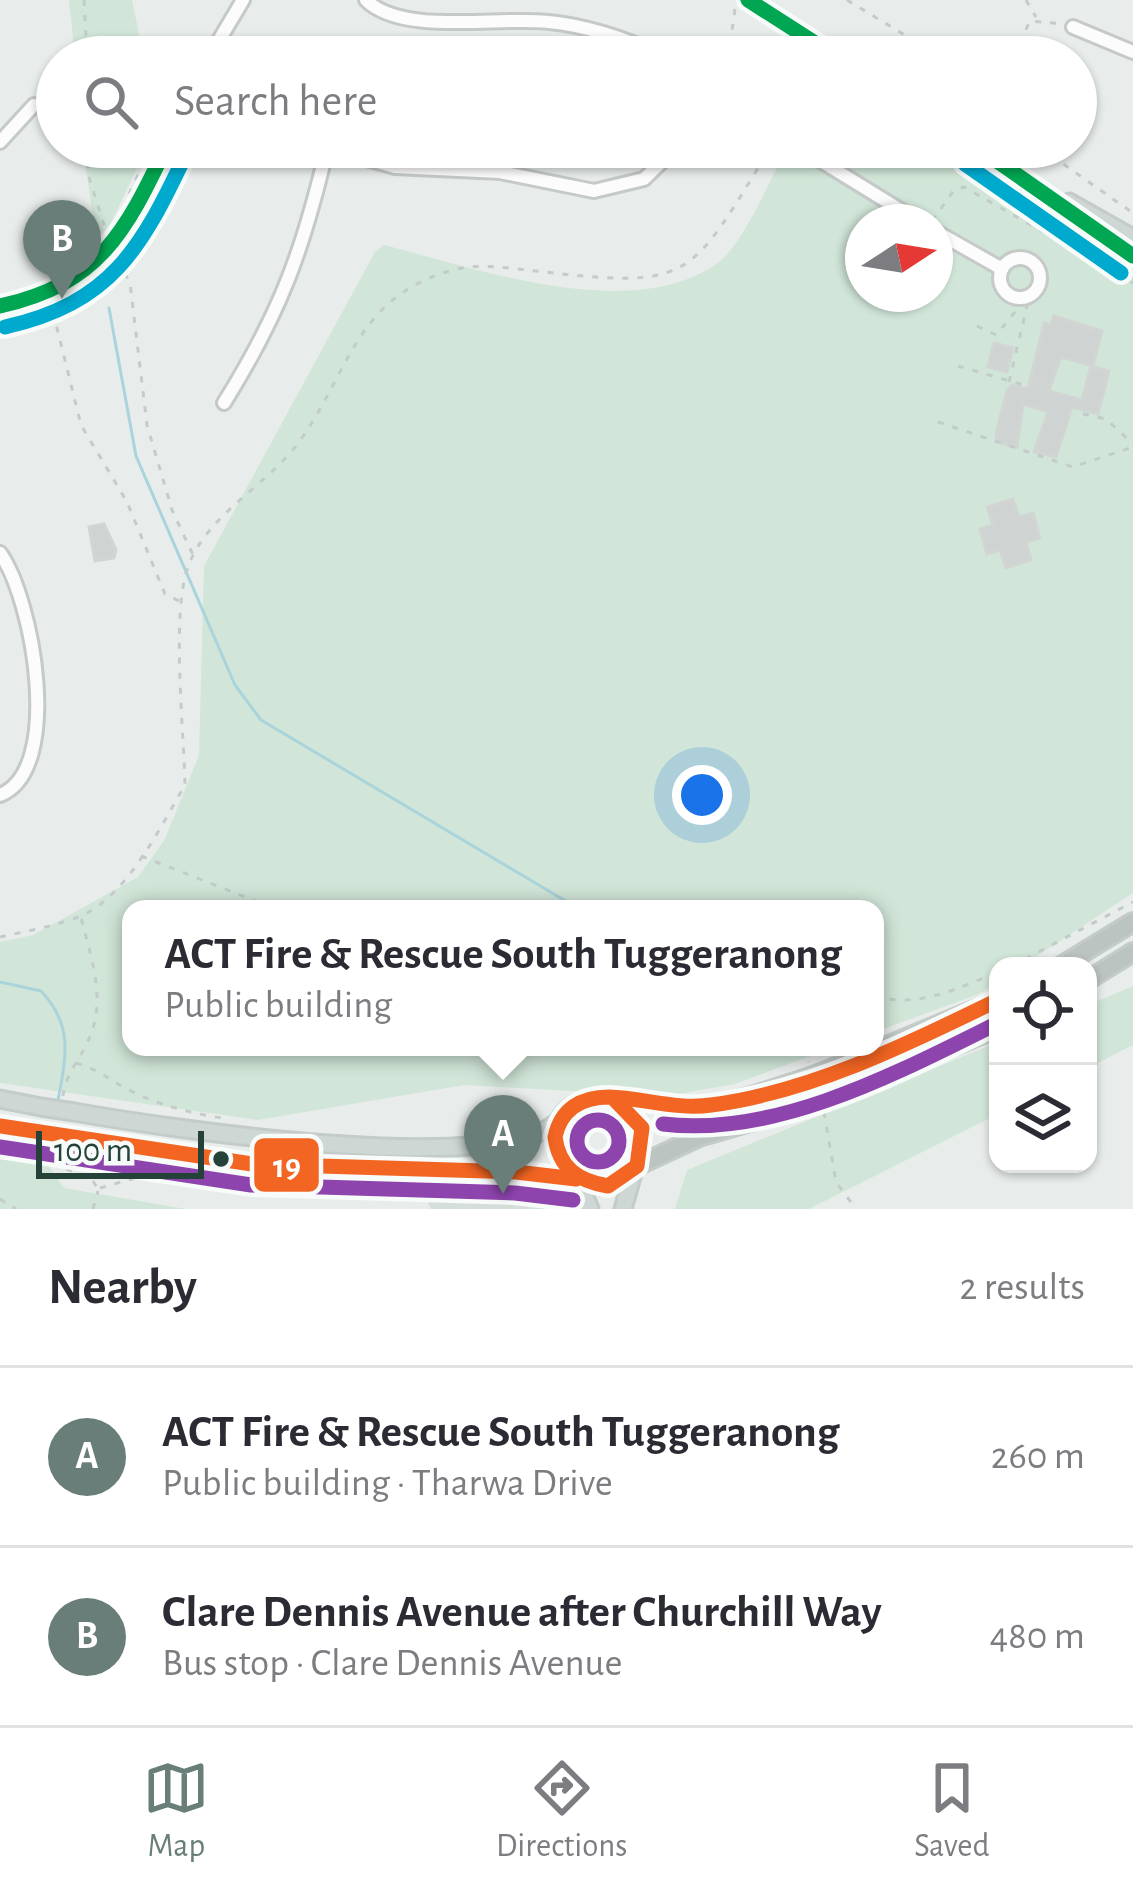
<!DOCTYPE html>
<html lang="en">
<head>
<meta charset="utf-8">
<style>
  :root { --surface:#fff; --page:#f7f7f7; --text:#2b2b33; --muted:#7c7c81; --line:#e1e1e2; --accent:#697e78 }
  body { margin:0; font-family:"Alegreya Sans",sans-serif; background:var(--page); color:var(--text) }
  .controls { position:absolute; right:36px; bottom:36px; display:grid; overflow:hidden; border-radius:24px; box-shadow:0 3px 9px #0004 }
  .controls button { width:108px; height:108px; display:grid; place-items:center; padding:0; border:0; border-bottom:3px solid var(--line); background:var(--surface); color:var(--text); font:60px sans-serif }
  .compass { position:absolute; left:845px; top:204px; width:108px; height:108px; border-radius:50%; background:var(--surface); box-shadow:0 3px 9px #0004; rotate:78deg }
  .scale { position:absolute; left:36px; bottom:30px; width:168px; box-sizing:border-box; padding-left:12px; border:6px solid #24423a; border-top:0; font-size:33px; line-height:42px; white-space:nowrap; color:#24423a; -webkit-text-stroke:9px #f7fbf9; paint-order:stroke }
  .you { position:absolute; left:702px; top:795px; width:42px; height:42px; margin:-30px; border:9px solid #fff; border-radius:50%; background:#1a73e8; box-shadow:0 0 0 18px #1a73e833 }
  .badge { display:grid; place-items:center; width:78px; height:78px; border-radius:50%; background:var(--accent); color:#fff; font-size:39px; font-weight:700 }
  .pin { position:absolute; translate:-50% -99px; filter:drop-shadow(0 3px 6px #0008) }
  .pin::after { content:''; position:absolute; top:63px; width:42px; height:36px; background:inherit; clip-path:polygon(0 0,100% 0,50% 100%) }
  .popup { position:absolute; left:122px; top:900px; width:762px; height:156px; box-sizing:border-box; display:grid; place-content:center; border-radius:24px; background:var(--surface); filter:drop-shadow(0 3px 9px #0005); font-size:39px; white-space:nowrap; color:var(--muted) }
  .popup b { font-size:45px; color:var(--text) }
  .popup::after { content:''; position:absolute; left:50%; top:100%; margin-left:-24px; border:24px solid transparent; border-top-color:var(--surface) }
  .list { margin:0; padding:0; list-style:none }
  h2 { display:flex; justify-content:space-between; align-items:center; height:156px; margin:0; padding:0 48px; font-size:51px }
  h2 small { font-size:39px; font-weight:400; color:var(--muted) }
  .list li { display:grid; grid-template-columns:78px 1fr auto; gap:36px; align-items:center; box-sizing:border-box; height:180px; padding:0 48px; border-top:3px solid var(--line) }
  .list b { display:block; font-size:45px; white-space:nowrap }
  .list p { margin:0; font-size:39px; white-space:nowrap; color:var(--muted) }
  .list em { font-size:39px; font-style:normal; color:var(--muted) }
  .icon { flex:none; width:66px; height:66px; fill:none; stroke:currentColor; stroke-width:2; stroke-linecap:round; stroke-linejoin:round }
  .map { position:relative; flex:none; width:1133px; height:1209px; overflow:hidden }
  .search { position:absolute; background:var(--surface); box-shadow:0 3px 9px #0004; left:36px; right:36px; top:36px; height:132px; display:flex; align-items:center; gap:30px; box-sizing:border-box; padding:0 42px; border-radius:66px; color:var(--muted); font-size:45px }
  .sheet { height:516px; background:var(--surface) }
  nav { display:flex; justify-content:space-around; align-items:center; box-sizing:border-box; height:168px; border-top:3px solid var(--line); background:var(--surface); font-size:33px; color:var(--muted) }
  nav a { display:grid; justify-items:center; gap:6px }
  nav .on { color:var(--accent) }
  .map>svg:first-child { display:block }
  .built { fill:#d6dedb }
  .green { fill:#d1e6d8; fill-rule:evenodd }
  .lines { fill:none; stroke-linecap:round; stroke-linejoin:round }
  .stream { stroke:#a9d4db; stroke-width:3 }
  .building { fill:#cfd4d2; stroke:#d1d6d4; stroke-width:3 }
  .minor-casing { stroke:#c5cac8; stroke-width:18 }
  .major-casing { stroke:#c3ccc9; stroke-width:21 }
  .highway-casing { stroke:#c3ccc9; stroke-width:22 }
  .path { stroke:#c3ccca; stroke-width:3; stroke-dasharray:6 9; stroke-linecap:butt }
  .minor { stroke:#fcfcfc; stroke-width:12 }
  .major { stroke:#cfd7d5; stroke-width:15 }
  .highway { stroke:#bcc4c2; stroke-width:16 }
  .major-bridge-casing { stroke:#c3ccc9; stroke-width:21; stroke-linecap:butt }
  .highway-bridge-casing { stroke:#c3ccc9; stroke-width:22; stroke-linecap:butt }
  .major-bridge { stroke:#cfd7d5; stroke-width:15 }
  .highway-bridge { stroke:#bcc4c2; stroke-width:16 }
  .bus-1-casing { stroke:#f7fbf9; stroke-width:24 }
  .bus-2-casing { stroke:#f7fbf9; stroke-width:24 }
  .bus-3-casing { stroke:#f7fbf9; stroke-width:24 }
  .bus-4-casing { stroke:#f7fbf9; stroke-width:24 }
  .bus-1 { stroke:#f26522; stroke-width:15 }
  .bus-2 { stroke:#8e44ad; stroke-width:15 }
  .bus-3 { stroke:#00a651; stroke-width:15 }
  .bus-4 { stroke:#00a9ce; stroke-width:15 }
  .bus-dot { fill:#24423a; stroke:#f7fbf9; stroke-width:4.5 }
  .line-badge { stroke:#f7fbf9; stroke-width:4.5 }
  .badge-label { font-size:33px; text-anchor:middle; font-weight:bold; fill:#fff }
</style>
</head>
<body>
<div class="map">
<svg width="1133" height="1209" viewBox="0 0 1133 1209">
  <rect width="100%" height="100%" fill="#e8edeb"/>
  <!-- built -->
  <polygon class="built" points="508,1177 567,1186 587,1209 431,1209 418,1181"/>
  <!-- green -->
  <g class="green">
    <polygon points="69,0 132,0 141,44 190,55 75,57"/>
    <polygon points="83,147 147,147 110,225 96,240"/>
    <path d="M786,147H954L1133,269V893L1022,966H998V982L979,994L875,1032V909H131V1047H834L735,1084L667,1096L464,1085L258,1120L0,1083V942L33,935L138,877L165,839L199,755L204,566L375,252L384,245C479,269 627,323 715,265C742,248 772,177 786,147ZM863,222H935V294H863Z"/>
    <polygon points="1133,986 1133,1045 1088,1068 1088,1005"/>
    <polygon points="998,1042 998,1114 809,1209 675,1209 687,1170"/>
    <polygon points="0,1146 39,1152 64,1188 186,1209 0,1209"/>
    <polygon points="508,1177 542,1181 555,1209 530,1209 510,1182 485,1186 459,1203 458,1191 465,1184"/>
  </g>
  <g class="lines">
    <!-- stream -->
    <g class="stream">
      <polyline points="109,308 136,456 235,685 261,720 579,909"/>
      <path d="M0,982L41,991C74,1026 66,1057 58,1100"/>
      <polyline points="48,1155 51,1139"/>
    </g>
  </g>
  <!-- building -->
  <g class="building">
    <polygon points="1054,316 1102,331 1093,366 1061,357 1049,391 1082,400 1091,366 1109,371 1098,414 1072,407 1056,457 1034,452 1048,412 1043,410 1023,404 1017,447 997,442 996,433 1007,391 1012,385 1028,389 1044,323 1051,325"/>
    <polygon points="994,343 1013,348 1007,372 988,367"/>
    <polygon points="1013,499 1019,517 1033,513 1040,538 1026,542 1031,560 1006,568 1000,550 987,554 980,529 993,525 987,507"/>
    <polygon points="104,524 116,550 114,558 95,561 89,527"/>
  </g>
  <g class="lines">
    <defs>
      <g id="minor">
        <path d="M366,0C402,36 499,16 549,22C590,26 629,40 666,57"/>
        <polyline points="1073,27 1133,52"/>
        <polyline points="209,57 243,0"/>
        <polyline points="0,142 34,105"/>
        <polyline points="325,147 395,167 500,172 594,191 644,179 677,147"/>
        <polyline points="798,147 920,222"/>
        <polyline points="935,231 1002,269"/>
        <circle cx="1020" cy="278" r="20"/>
        <path d="M0,306C102,291 126,231 166,147"/>
        <path d="M224,403C280,313 303,251 327,148"/>
        <path d="M0,553C33,599 64,770 0,795"/>
      </g>
      <g id="major">
        <polyline points="748,0 837,57"/>
        <polyline points="977,147 1133,256"/>
        <polyline points="1069,202 1133,238"/>
        <polyline points="0,1099 41,1107"/>
        <path d="M74,1112C159,1127 506,1180 560,1119"/>
        <polyline points="0,1126 37,1132"/>
        <path d="M70,1138C159,1152 246,1166 336,1170C417,1173 496,1164 576,1179"/>
        <polyline points="578,1181 590,1209"/>
        <polyline points="623,1209 634,1170"/>
      </g>
      <g id="highway">
        <polyline points="1061,966 1133,922"/>
        <polyline points="1088,980 1133,952"/>
        <polyline points="826,1071 998,1000"/>
        <polyline points="833,1096 998,1028"/>
        <path d="M615,1100L642,1128L637,1166L608,1186C554,1186 533,1118 585,1100C616,1090 664,1107 698,1106C731,1105 766,1091 798,1081"/>
        <polyline points="637,1166 699,1137 805,1106"/>
      </g>
    </defs>
    <!-- minor casing -->
    <use href="#minor" class="minor-casing"/>
    <!-- major casing -->
    <use href="#major" class="major-casing"/>
    <!-- highway casing -->
    <use href="#highway" class="highway-casing"/>
    <!-- path -->
    <g class="path">
      <polyline points="84,0 87,57"/>
      <polyline points="847,0 941,57"/>
      <polyline points="1026,0 1036,17"/>
      <polyline points="735,9 731,38 750,57"/>
      <polyline points="1013,57 1030,21 1064,24"/>
      <polyline points="50,104 57,104"/>
      <polyline points="89,147 88,174 106,231"/>
      <polyline points="1039,147 1133,213"/>
      <polyline points="129,194 151,147"/>
      <polyline points="932,221 954,190 964,187 1133,283"/>
      <path d="M1007,257L1029,251C1051,266 1053,285 1033,303L1013,301"/>
      <polyline points="118,260 130,283 147,425 172,510 193,555"/>
      <polyline points="43,308 53,312 119,265"/>
      <polyline points="53,312 81,425 127,502 165,594 183,603"/>
      <polyline points="977,326 996,335 1020,306"/>
      <polyline points="958,366 1024,385"/>
      <polyline points="1009,382 1027,306"/>
      <polyline points="1083,414 1106,419 1133,444"/>
      <polyline points="938,422 1073,467 1133,447"/>
      <polyline points="141,856 276,909"/>
      <path d="M0,937C27,931 56,926 81,916C127,896 161,826 185,785C184,732 171,613 188,567C207,515 264,487 296,446C347,379 353,301 446,272C474,262 507,268 536,271C695,290 689,279 771,147"/>
      <polyline points="1012,966 1133,902"/>
      <path d="M875,996C918,1009 958,988 998,972"/>
      <polyline points="804,1047 809,1062"/>
      <path d="M76,1063C101,1070 113,1083 135,1093C165,1107 195,1114 228,1119"/>
      <path d="M63,1096C66,1074 78,1062 87,1043C108,1002 91,959 81,917"/>
      <polyline points="824,1112 836,1182 856,1209"/>
      <polyline points="53,1147 55,1165 91,1178 98,1189"/>
      <polyline points="100,1188 153,1173 238,1179"/>
      <polyline points="0,1199 16,1209"/>
      <polyline points="93,1209 98,1191"/>
    </g>
    <!-- minor -->
    <use href="#minor" class="minor"/>
    <!-- major -->
    <use href="#major" class="major"/>
    <!-- highway -->
    <use href="#highway" class="highway"/>
    <defs>
      <g id="major-bridge">
        <polyline points="41,1107 74,1112"/>
        <polyline points="37,1132 70,1138"/>
      </g>
      <g id="highway-bridge">
        <polyline points="798,1081 826,1071"/>
        <polyline points="805,1106 833,1096"/>
      </g>
    </defs>
    <!-- major-bridge casing -->
    <use href="#major-bridge" class="major-bridge-casing"/>
    <!-- highway-bridge casing -->
    <use href="#highway-bridge" class="highway-bridge-casing"/>
    <!-- major-bridge -->
    <use href="#major-bridge" class="major-bridge"/>
    <!-- highway-bridge -->
    <use href="#highway-bridge" class="highway-bridge"/>
    <defs>
      <g id="bus-1">
        <path d="M615,1100L642,1128L637,1166L608,1186C578,1181 559,1168 555,1137C561,1109 581,1097 609,1097C643,1098 677,1110 711,1105C811,1092 908,1044 998,1000"/>
        <polyline points="0,1126 252,1164 516,1172 576,1179"/>
      </g>
      <g id="bus-2">
        <circle cx="598" cy="1141" r="21"/>
        <path d="M663,1124C776,1138 899,1072 998,1023"/>
        <polyline points="0,1147 251,1185 515,1193 573,1200"/>
      </g>
      <g id="bus-3">
        <polyline points="748,0 837,57"/>
        <polyline points="977,147 1133,256"/>
        <path d="M0,306C99,284 125,233 166,147"/>
      </g>
      <g id="bus-4">
        <polyline points="965,164 1121,273"/>
        <path d="M5,327C111,303 141,249 185,156"/>
      </g>
    </defs>
    <!-- bus-1 casing -->
    <use href="#bus-1" class="bus-1-casing"/>
    <!-- bus-2 casing -->
    <use href="#bus-2" class="bus-2-casing"/>
    <!-- bus-3 casing -->
    <use href="#bus-3" class="bus-3-casing"/>
    <!-- bus-4 casing -->
    <use href="#bus-4" class="bus-4-casing"/>
    <!-- bus-1 -->
    <use href="#bus-1" class="bus-1"/>
    <!-- bus-2 -->
    <use href="#bus-2" class="bus-2"/>
    <!-- bus-3 -->
    <use href="#bus-3" class="bus-3"/>
    <!-- bus-4 -->
    <use href="#bus-4" class="bus-4"/>
  </g>
  <!-- markers -->
  <circle class="bus-dot" cx="221" cy="1159" r="10"/>
  <rect class="line-badge" x="252" y="1136" width="69" height="58" rx="12" fill="#f26522"/>
  <g class="badge-label">
    <text x="287" y="1177">19</text>
  </g>
</svg>
<div class="controls">
<button><svg class="icon" aria-label="locate" viewBox="0 0 24 24"><circle cx="12" cy="12" r="6"/><path d="M12 2v4M12 18v4M2 12h4M18 12h4"/></svg></button>
<button><svg class="icon" aria-label="layers" viewBox="0 0 24 24"><path d="M12 4l9 5-9 5-9-5zM3 14l9 5 9-5"/></svg></button>
</div>
<svg class="compass" viewBox="-18 -18 36 36"><path d="M0-13l5 13h-10z" fill="#e53935"/><path d="M0 13l5-13h-10z" fill="#7c7c81"/></svg>
<div class="scale">100 m</div>
<div class="you"></div>
<div class="pin badge" style="left:503px;top:1194px">A</div>
<div class="popup"><b>ACT Fire &amp; Rescue South Tuggeranong</b>Public building</div>
<div class="pin badge" style="left:62px;top:299px">B</div>
<div class="search"><svg class="icon" aria-label="search" viewBox="0 0 24 24"><circle cx="10" cy="10" r="6"/><path d="M15 15l6 6"/></svg>Search here</div>
</div>
<section class="sheet">
<h2>Nearby<small>2 results</small></h2>
<ul class="list">
<li><span class="badge">A</span><div><b>ACT Fire &amp; Rescue South Tuggeranong</b><p>Public building · Tharwa Drive</p></div><em>260 m</em></li>
<li><span class="badge">B</span><div><b>Clare Dennis Avenue after Churchill Way</b><p>Bus stop · Clare Dennis Avenue</p></div><em>480 m</em></li>
</ul>
</section>
<nav>
<a class="on"><svg class="icon" aria-label="map" viewBox="0 0 24 24"><path d="M3 6l6-2 6 2 6-2v14l-6 2-6-2-6 2zM9 4v14M15 6v14"/></svg>Map</a>
<a><svg class="icon" aria-label="directions" viewBox="0 0 24 24"><path d="M12 3l9 9-9 9-9-9zM9 14v-3h6M13 9l2 2-2 2"/></svg>Directions</a>
<a><svg class="icon" aria-label="saved" viewBox="0 0 24 24"><path d="M7 4h10v16l-5-4-5 4z"/></svg>Saved</a>
</nav>
</body>
</html>
